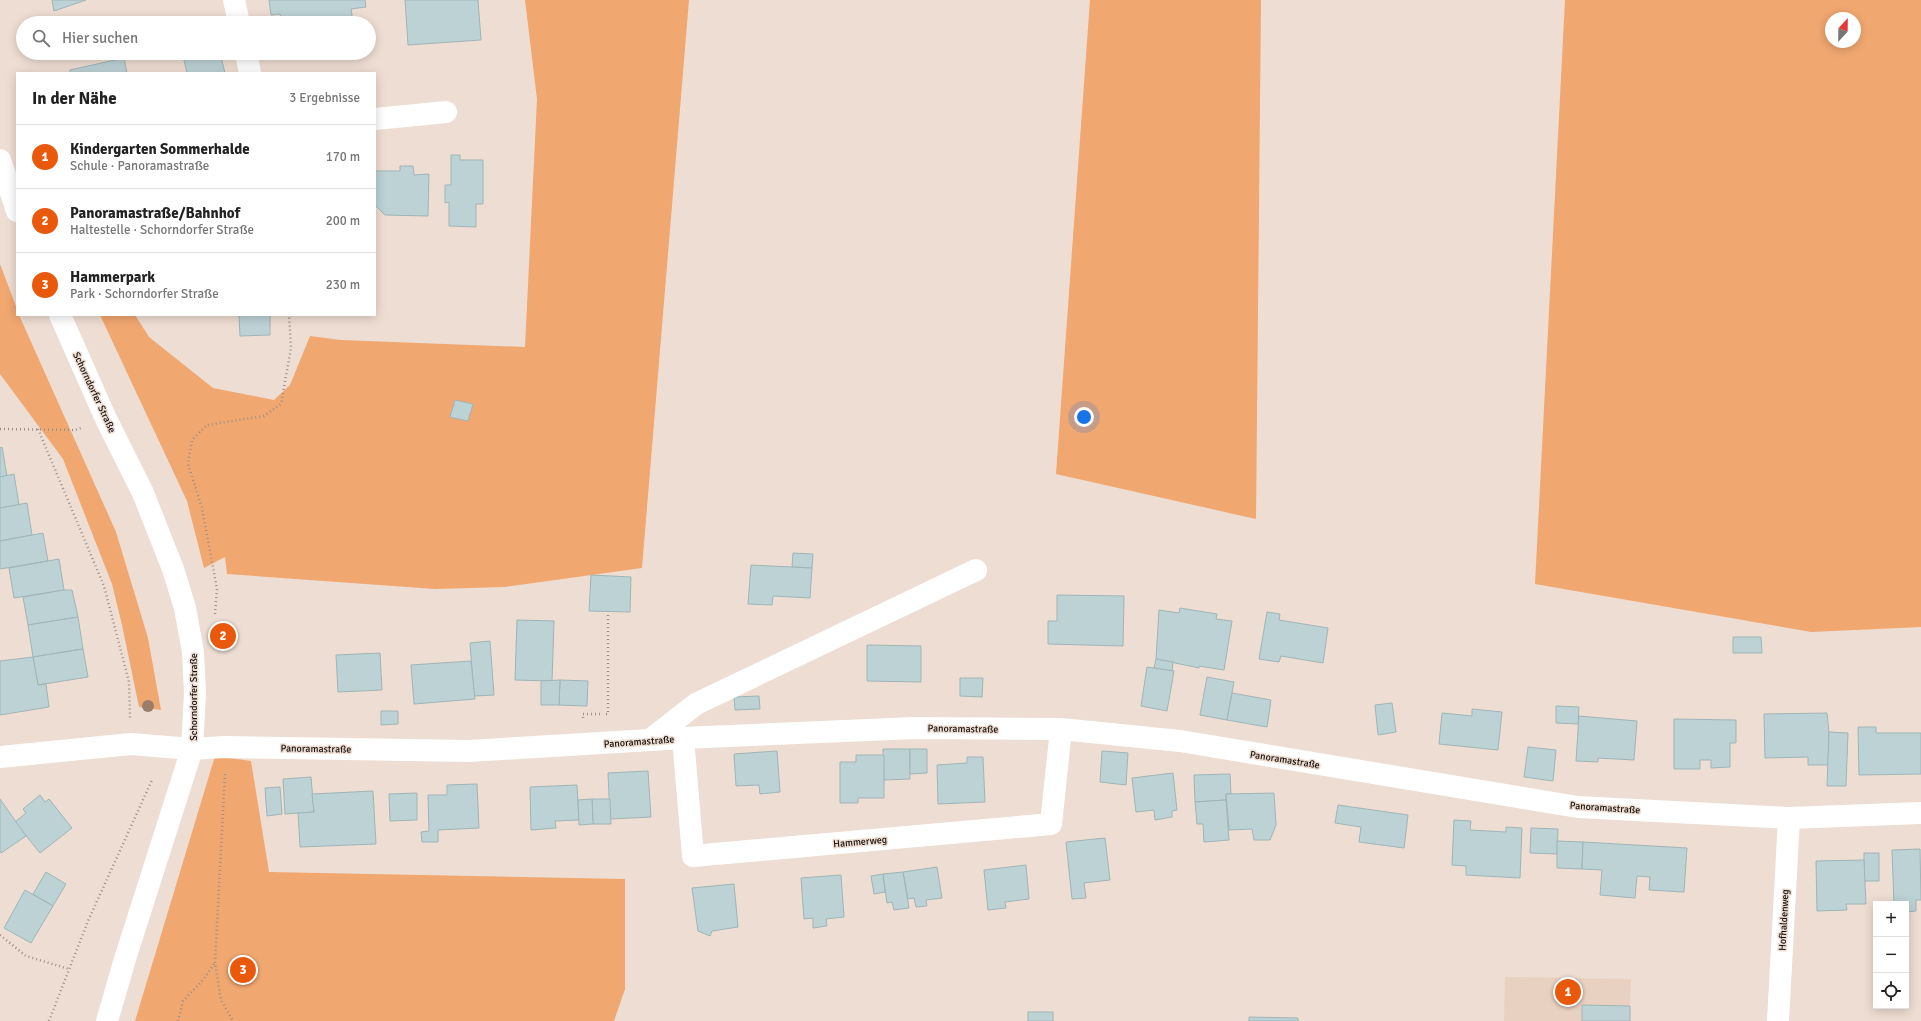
<!DOCTYPE html>
<html lang="de">
<head>
<meta charset="utf-8">
<style>
  :root { --surface:#fff; --page:#f6f6f6; --text:#222; --muted:#767676; --line:#e0e0e0; --accent:#ea580c }
  body { margin:0; font-family:Signika,sans-serif; background:var(--page); color:var(--text) }
  .controls { position:absolute; right:12px; bottom:12px; display:grid; overflow:hidden; border-radius:0px; box-shadow:0 2px 10px #0003 }
  .controls button { width:36px; height:36px; display:grid; place-items:center; padding:0; border:0; border-bottom:1px solid var(--line); background:var(--surface); color:var(--text); font:20px sans-serif }
  .compass { position:absolute; left:1825px; top:12px; width:36px; height:36px; border-radius:50%; background:var(--surface); box-shadow:0 2px 10px #0003; rotate:22deg }
  .you { position:absolute; left:1084px; top:417px; width:14px; height:14px; margin:-10px; border:3px solid #fff; border-radius:50%; background:#1a73e8; box-shadow:0 0 0 6px #1a73e833 }
  .badge { display:grid; place-items:center; width:26px; height:26px; border-radius:50%; background:var(--accent); color:#fff; font-size:13px; font-weight:700 }
  .pin { position:absolute; translate:-50% -50%; border:2px solid #fff; box-shadow:0 1px 4px #0006 }
  .list { margin:0; padding:0; list-style:none }
  h2 { display:flex; justify-content:space-between; align-items:center; height:52px; margin:0; padding:0 16px; font-size:17px }
  h2 small { font-size:13px; font-weight:400; color:var(--muted) }
  .list li { display:grid; grid-template-columns:26px 1fr auto; gap:12px; align-items:center; box-sizing:border-box; height:64px; padding:0 16px; border-top:1px solid var(--line) }
  .list b { display:block; font-size:15px; white-space:nowrap }
  .list p { margin:0; font-size:13px; white-space:nowrap; color:var(--muted) }
  .list em { font-size:13px; font-style:normal; color:var(--muted) }
  .icon { flex:none; width:22px; height:22px; fill:none; stroke:currentColor; stroke-width:2; stroke-linecap:round; stroke-linejoin:round }
  .map { position:relative; flex:none; width:1921px; height:1021px; overflow:hidden }
  .search { position:absolute; background:var(--surface); box-shadow:0 2px 10px #0003; left:16px; top:16px; width:360px; height:44px; display:flex; align-items:center; gap:10px; box-sizing:border-box; padding:0 14px; border-radius:22px; color:var(--muted); font-size:15px }
  .panel { position:absolute; background:var(--surface); box-shadow:0 2px 10px #0003; left:16px; top:72px; width:360px; height:244px; border-radius:0px }
  .map>svg:first-child { display:block }
  .built { fill:#e9d1c1 }
  .green { fill:#f1a770; fill-rule:evenodd }
  .building { fill:#bcd2d5; stroke:#9fb5b7 }
  .lines { fill:none; stroke-linecap:round; stroke-linejoin:round }
  .path { stroke:#9c9087; stroke-width:2.5; stroke-dasharray:1 3; stroke-linecap:butt }
  .minor { stroke:#fff; stroke-width:22 }
  .tree { fill:#987e6b }
  .labels { text-anchor:middle; stroke-width:3; stroke-linejoin:round; paint-order:stroke }
  .street-label { font-size:10px; fill:#140f0b; stroke:#eeddd2 }
</style>
</head>
<body>
<div class="map">
<svg width="1921" height="1021" viewBox="0 0 1921 1021">
  <rect width="100%" height="100%" fill="#eeddd2"/>
  <!-- built -->
  <polygon class="built" points="1505,977 1631,979 1630,1006 1582,1005 1582,1021 1504,1021"/>
  <!-- green -->
  <g class="green">
    <polygon points="525,0 689,0 642,568 504,587 435,589 227,574 225,557 204,568 187,501 100,315 135,315 149,337 213,388 274,400 290,385 310,336 341,340 525,347 537,99"/>
    <polygon points="1090,0 1261,0 1256,519 1056,474"/>
    <path d="M1565,0H1921V627L1811,632L1535,584ZM1831,18H1855V42H1831Z"/>
    <polygon points="0,264 17,309 17,315 19,315 116,532 148,638 161,710 139,707 122,625 112,584 63,459 0,374"/>
    <polygon points="215,756 251,761 269,872 625,879 625,989 614,1021 135,1021"/>
  </g>
  <!-- building -->
  <g class="building">
    <polygon points="52,0 86,0 54,11"/>
    <polygon points="269,0 365,0 366,7 351,9 353,22 282,23 280,14 271,15"/>
    <polygon points="405,0 478,0 481,40 408,45"/>
    <polygon points="198,53 220,53 225,73 187,73 183,56"/>
    <polygon points="124,58 127,73 70,73 70,70"/>
    <polygon points="451,155 460,155 460,160 483,160 483,204 476,204 476,227 449,226 449,202 445,203 445,185 451,185"/>
    <polygon points="400,166 413,166 414,175 429,174 428,216 385,215 375,205 375,171 400,171"/>
    <polygon points="239,315 270,315 270,335 240,336"/>
    <polygon points="455,400 473,404 468,421 450,417"/>
    <polygon points="2,447 7,476 0,477 0,448"/>
    <polygon points="14,474 19,505 0,508 0,477"/>
    <polygon points="27,503 32,535 0,541 0,508"/>
    <polygon points="43,533 48,561 0,569 0,541"/>
    <polygon points="793,553 813,554 812,568 792,567"/>
    <polygon points="59,559 64,590 14,598 9,568"/>
    <polygon points="751,565 812,568 810,598 773,596 772,605 748,604"/>
    <polygon points="591,575 631,577 630,612 589,611"/>
    <polygon points="64,590 72,590 78,617 28,625 23,597"/>
    <polygon points="1057,595 1124,596 1123,646 1048,644 1048,621 1057,621"/>
    <polygon points="1180,608 1217,614 1216,619 1232,621 1224,670 1199,666 1199,668 1156,659 1159,610 1179,613"/>
    <polygon points="1267,612 1280,614 1279,620 1328,628 1323,663 1281,656 1279,662 1259,659"/>
    <polygon points="78,617 83,649 33,657 28,625"/>
    <polygon points="517,620 554,621 552,681 515,680"/>
    <polygon points="1733,637 1761,637 1762,653 1733,653"/>
    <polygon points="490,641 494,695 474,696 470,643"/>
    <polygon points="867,645 921,646 921,682 867,681"/>
    <polygon points="83,649 88,677 38,685 33,657"/>
    <polygon points="380,653 382,690 338,692 336,655"/>
    <polygon points="33,657 38,685 46,684 49,707 0,715 0,661"/>
    <polygon points="1156,659 1173,662 1172,671 1154,668"/>
    <polygon points="471,661 475,699 414,704 411,665"/>
    <polygon points="1147,667 1174,671 1167,711 1141,706"/>
    <polygon points="1207,677 1234,682 1227,720 1200,715"/>
    <polygon points="960,678 983,678 982,697 960,696"/>
    <polygon points="560,680 588,681 587,706 559,705"/>
    <polygon points="560,680 559,705 541,705 541,681"/>
    <polygon points="1232,693 1271,700 1267,727 1227,720"/>
    <polygon points="759,696 760,709 735,710 734,697"/>
    <polygon points="1392,703 1396,732 1378,735 1375,705"/>
    <polygon points="1556,706 1579,707 1578,724 1556,723"/>
    <polygon points="1472,709 1502,712 1498,750 1439,744 1442,713 1472,716"/>
    <polygon points="381,711 398,711 398,724 381,725"/>
    <polygon points="1827,713 1829,732 1828,765 1808,765 1808,757 1765,758 1764,714"/>
    <polygon points="1579,716 1637,721 1634,760 1598,758 1598,762 1576,761"/>
    <polygon points="1674,719 1736,720 1736,743 1730,743 1730,767 1711,768 1711,760 1700,760 1700,769 1674,769"/>
    <polygon points="1858,727 1876,727 1876,733 1921,733 1921,774 1859,775"/>
    <polygon points="1829,732 1848,733 1846,786 1827,786"/>
    <polygon points="1528,747 1556,750 1553,781 1524,777"/>
    <polygon points="883,749 910,749 910,779 884,780"/>
    <polygon points="910,749 927,749 927,773 910,774"/>
    <polygon points="777,751 780,792 760,794 759,785 736,786 734,754"/>
    <polygon points="1102,751 1128,753 1126,785 1100,782"/>
    <polygon points="856,755 884,755 884,798 858,798 858,803 840,803 840,762 856,762"/>
    <polygon points="967,757 983,757 985,802 938,804 937,765 967,763"/>
    <polygon points="648,771 651,817 610,819 608,773"/>
    <polygon points="1173,773 1177,810 1172,811 1172,817 1155,820 1154,810 1136,812 1132,778"/>
    <polygon points="1230,774 1231,794 1226,794 1226,800 1195,802 1194,775"/>
    <polygon points="311,777 314,812 285,814 283,779"/>
    <polygon points="477,784 479,828 438,830 438,842 422,842 421,832 429,831 428,795 447,795 447,785"/>
    <polygon points="577,785 579,820 555,821 556,828 531,830 530,787"/>
    <polygon points="280,787 282,814 267,816 265,788"/>
    <polygon points="373,791 376,844 300,847 298,813 314,812 312,794"/>
    <polygon points="417,793 417,820 390,821 389,794"/>
    <polygon points="1274,793 1276,825 1270,840 1254,840 1252,829 1229,830 1226,794"/>
    <polygon points="40,795 45,802 49,799 72,828 40,853 15,822 26,813 23,809"/>
    <polygon points="0,799 26,836 1,853 0,851"/>
    <polygon points="592,799 610,799 611,824 593,824"/>
    <polygon points="592,799 593,824 579,825 578,800"/>
    <polygon points="1226,800 1229,840 1204,842 1203,824 1197,824 1195,802"/>
    <polygon points="1338,805 1408,815 1404,848 1359,842 1361,827 1335,823"/>
    <polygon points="1454,820 1471,821 1470,830 1506,832 1506,827 1522,828 1520,878 1466,875 1466,866 1452,865"/>
    <polygon points="1531,828 1558,829 1557,854 1530,853"/>
    <polygon points="1105,838 1110,880 1084,883 1086,898 1072,899 1066,842"/>
    <polygon points="1557,841 1583,842 1582,869 1557,868"/>
    <polygon points="1583,842 1687,848 1684,892 1649,890 1650,877 1637,876 1635,898 1600,895 1602,870 1582,869"/>
    <polygon points="1920,849 1921,900 1916,900 1916,911 1906,912 1906,904 1894,904 1892,850"/>
    <rect x="1864" y="853" width="15" height="28"/>
    <polygon points="1864,860 1866,904 1846,904 1847,910 1817,911 1816,861"/>
    <polygon points="1026,865 1029,899 1005,902 1006,908 988,910 984,870"/>
    <polygon points="937,867 942,898 926,900 927,906 916,907 914,898 908,899 903,872"/>
    <polygon points="46,872 66,884 53,906 33,894"/>
    <polygon points="903,872 909,908 894,910 892,902 887,903 883,874"/>
    <polygon points="883,874 885,892 874,894 871,876"/>
    <polygon points="841,875 844,917 826,919 827,926 813,928 813,918 804,919 801,878"/>
    <polygon points="734,884 738,927 712,931 710,936 698,931 692,888"/>
    <polygon points="25,890 53,906 31,943 4,928"/>
    <polygon points="1582,1005 1630,1006 1630,1021 1582,1021"/>
    <rect x="1028" y="1012" width="25" height="9"/>
    <polygon points="1249,1017 1298,1018 1298,1021 1249,1021"/>
  </g>
  <g class="lines">
    <!-- path -->
    <g class="path">
      <polyline points="0,429 75,430 81,428"/>
      <polyline points="38,429 104,586 129,682 130,718"/>
      <polyline points="215,614 217,589 202,508 188,464 192,440 207,425 264,416 281,404 291,348 289,315"/>
      <polyline points="606,714 608,714 608,612"/>
      <polyline points="583,718 583,714 601,714"/>
      <polyline points="225,774 215,963 221,1000 233,1021"/>
      <polyline points="0,935 26,956 69,969"/>
      <polyline points="49,1021 88,921 152,780"/>
      <polyline points="178,1021 183,1001 203,980 214,964"/>
    </g>
    <!-- minor -->
    <g class="minor">
      <polyline points="234,0 239,23"/>
      <polyline points="246,53 250,73"/>
      <polyline points="375,119 446,112"/>
      <polyline points="0,160 17,211"/>
      <polyline points="60,315 106,419 143,493 173,569 185,608 193,652 195,693 192,749 125,959 107,1021"/>
      <polyline points="683,738 693,856 1051,824 1061,729"/>
      <polyline points="650,740 696,704 976,570"/>
      <polyline points="0,757 131,744 192,749 224,747 469,751 683,738 915,728 1061,729 1180,741 1578,807 1789,818 1921,813"/>
      <polyline points="1778,1021 1789,818"/>
    </g>
  </g>
  <!-- trees -->
  <circle class="tree" cx="148" cy="706" r="6"/>
  <g class="labels">
    <!-- street labels -->
    <g class="street-label">
      <text transform="translate(95 392) rotate(65)" y="4">Schorndorfer Straße</text>
      <text transform="translate(193 697) rotate(-90)" y="4">Schorndorfer Straße</text>
      <text transform="translate(963 728) rotate(1)" y="4">Panoramastraße</text>
      <text transform="translate(639 741) rotate(-4)" y="4">Panoramastraße</text>
      <text transform="translate(316 748) rotate(1)" y="4">Panoramastraße</text>
      <text transform="translate(1285 759) rotate(9)" y="4">Panoramastraße</text>
      <text transform="translate(1605 807) rotate(4)" y="4">Panoramastraße</text>
      <text transform="translate(860 841) rotate(-5)" y="4">Hammerweg</text>
      <text transform="translate(1783 920) rotate(-87)" y="4">Hofhaldenweg</text>
    </g>
  </g>
</svg>
<div class="controls">
<button>+</button>
<button>−</button>
<button><svg class="icon" aria-label="locate" viewBox="0 0 24 24"><circle cx="12" cy="12" r="6"/><path d="M12 2v4M12 18v4M2 12h4M18 12h4"/></svg></button>
</div>
<svg class="compass" viewBox="-18 -18 36 36"><path d="M0-13l5 13h-10z" fill="#e53935"/><path d="M0 13l5-13h-10z" fill="#767676"/></svg>
<div class="you"></div>
<div class="pin badge" style="left:1568px;top:992px">1</div>
<div class="pin badge" style="left:223px;top:636px">2</div>
<div class="pin badge" style="left:243px;top:970px">3</div>
<div class="search"><svg class="icon" aria-label="search" viewBox="0 0 24 24"><circle cx="10" cy="10" r="6"/><path d="M15 15l6 6"/></svg>Hier suchen</div>
<section class="panel">
<h2>In der Nähe<small>3 Ergebnisse</small></h2>
<ul class="list">
<li><span class="badge">1</span><div><b>Kindergarten Sommerhalde</b><p>Schule · Panoramastraße</p></div><em>170 m</em></li>
<li><span class="badge">2</span><div><b>Panoramastraße/Bahnhof</b><p>Haltestelle · Schorndorfer Straße</p></div><em>200 m</em></li>
<li><span class="badge">3</span><div><b>Hammerpark</b><p>Park · Schorndorfer Straße</p></div><em>230 m</em></li>
</ul>
</section>
</div>
</body>
</html>
